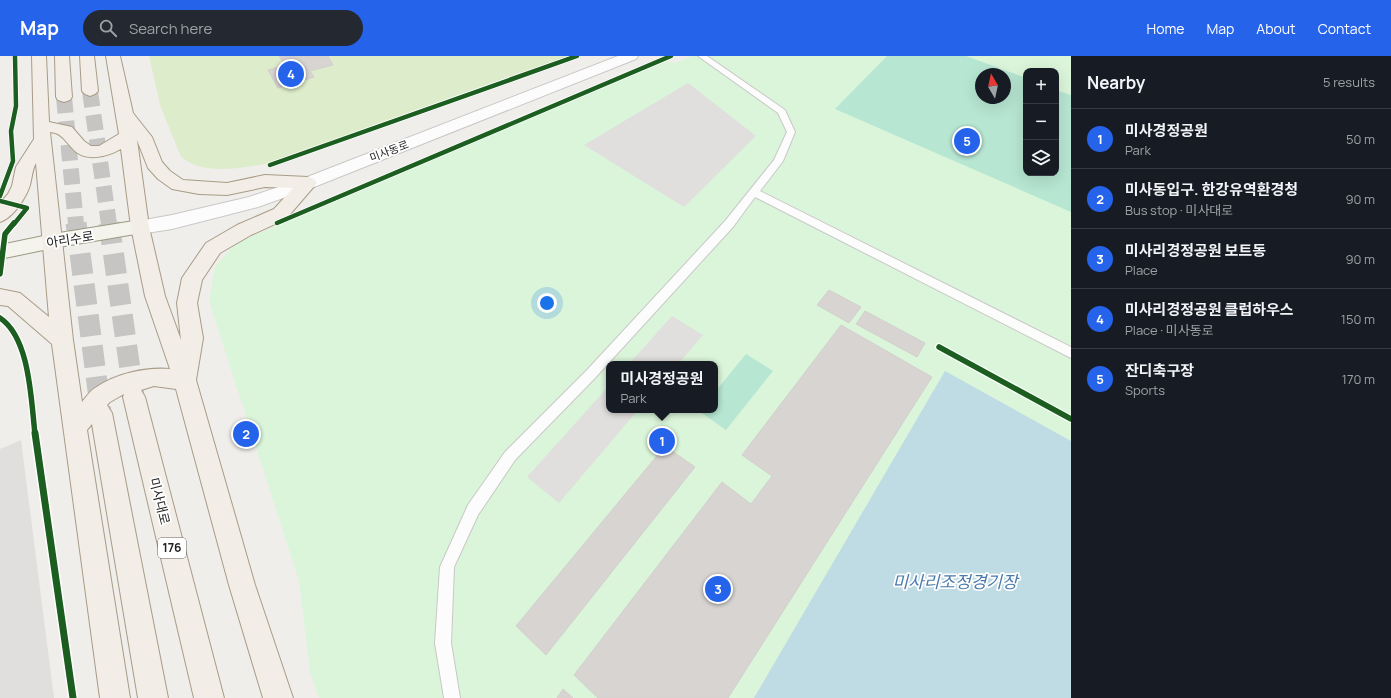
<!DOCTYPE html>
<html lang="en">
<head>
<meta charset="utf-8">
<style>
  :root { --surface:#171b24; --page:#242831; --text:#f1f3f6; --muted:#9ea1a6; --line:#363941; --accent:#2563eb }
  body { margin:0; font-family:Manrope,"Noto Sans KR",sans-serif; background:var(--page); color:var(--text) }
  .controls { position:absolute; right:12px; top:12px; display:grid; overflow:hidden; border-radius:8px; box-shadow:0 4px 16px #0002 }
  .controls button { width:36px; height:36px; display:grid; place-items:center; padding:0; border:0; border-bottom:1px solid var(--line); background:var(--surface); color:var(--text); font:20px sans-serif }
  .compass { position:absolute; left:975px; top:12px; width:36px; height:36px; border-radius:50%; background:var(--surface); box-shadow:0 4px 16px #0002; rotate:351deg }
  .you { position:absolute; left:547px; top:247px; width:14px; height:14px; margin:-10px; border:3px solid #fff; border-radius:50%; background:#1a73e8; box-shadow:0 0 0 6px #1a73e833 }
  .badge { display:grid; place-items:center; width:26px; height:26px; border-radius:50%; background:var(--accent); color:#fff; font-size:13px; font-weight:700 }
  .pin { position:absolute; translate:-50% -50%; border:2px solid #fff; box-shadow:0 1px 4px #0006 }
  .popup { position:absolute; left:606px; top:305px; width:112px; height:52px; box-sizing:border-box; display:grid; place-content:center; border-radius:8px; background:var(--surface); filter:drop-shadow(0 1px 3px #0005); font-size:13px; white-space:nowrap; color:var(--muted) }
  .popup b { font-size:15px; color:var(--text) }
  .popup::after { content:''; position:absolute; left:50%; top:100%; margin-left:-8px; border:8px solid transparent; border-top-color:var(--surface) }
  .list { margin:0; padding:0; list-style:none }
  h2 { display:flex; justify-content:space-between; align-items:center; height:52px; margin:0; padding:0 16px; font-size:17px }
  h2 small { font-size:13px; font-weight:400; color:var(--muted) }
  .list li { display:grid; grid-template-columns:26px 1fr auto; gap:12px; align-items:center; box-sizing:border-box; height:60px; padding:0 16px; border-top:1px solid var(--line) }
  .list b { display:block; font-size:15px; white-space:nowrap }
  .list p { margin:0; font-size:13px; white-space:nowrap; color:var(--muted) }
  .list em { font-size:13px; font-style:normal; color:var(--muted) }
  .icon { flex:none; width:22px; height:22px; fill:none; stroke:currentColor; stroke-width:2; stroke-linecap:round; stroke-linejoin:round }
  .map { position:relative; flex:none; width:1071px; height:642px; overflow:hidden }
  header { display:flex; align-items:center; gap:24px; box-sizing:border-box; height:56px; padding:0 20px; background:var(--accent); color:#fff }
  header strong { font-size:19px }
  nav { display:flex; gap:22px; margin-inline-start:auto; font-size:14px }
  .search { width:280px; height:36px; background:var(--page); display:flex; align-items:center; gap:10px; box-sizing:border-box; padding:0 14px; border-radius:22px; color:var(--muted); font-size:15px }
  main { display:flex }
  aside { flex:1; background:var(--surface) }
  .map>svg:first-child { display:block }
  .grass { fill:#ddeccb }
  .park { fill:#daf5da; fill-rule:evenodd }
  .pitch { fill:#b7e6d2; fill-rule:evenodd }
  .parking { fill:#e0dfde }
  .water { fill:#bfdbe3 }
  .building { fill:#d7d4d2; stroke:#d3d0cc }
  .lines { fill:none; stroke-linecap:round; stroke-linejoin:round }
  .primary-tunnel-far1 { stroke:#c7c5c3; stroke-width:16; stroke-dasharray:16 8; stroke-linecap:butt }
  .primary-tunnel { stroke:#c7c5c3; stroke-width:21; stroke-dasharray:21 10; stroke-linecap:butt }
  .service-casing { stroke:#c9c8c7; stroke-width:2 }
  .tertiary-casing { stroke:#c9c8c7; stroke-width:2 }
  .secondary-casing { stroke:#999a82; stroke-width:2 }
  .primary-casing { stroke:#a79c86; stroke-width:2 }
  .service { fill:#fdfcfc; fill-rule:evenodd }
  .tertiary { fill:#fdfcfc; fill-rule:evenodd }
  .secondary { fill:#f4f4ed; fill-rule:evenodd }
  .primary { fill:#f3ede7; fill-rule:evenodd }
  .cycleway-far2-casing { stroke:#fff; stroke-width:6 }
  .cycleway-far1-casing { stroke:#fff; stroke-width:8 }
  .cycleway-casing { stroke:#fff; stroke-width:10 }
  .cycleway-far2 { stroke:#1b5e20; stroke-width:4.5 }
  .cycleway-far1 { stroke:#1b5e20; stroke-width:5.5 }
  .cycleway { stroke:#1b5e20; stroke-width:7 }
  .labels { text-anchor:middle; stroke-width:3.5; stroke-linejoin:round; paint-order:stroke }
  .far-street-label { font-size:11px; fill:#222; stroke:#fff }
  .shield { fill:#fff; stroke:#646464; stroke-width:1 }
  .shield-label { font-size:12px; font-weight:bold; fill:#222 }
  .street-label { font-size:13px; fill:#222; stroke:#fff }
  .near-water-label { font-size:17px; font-style:italic; fill:#4a7aab; stroke:#fff }
</style>
</head>
<body>
<header>
<strong>Map</strong>
<div class="search"><svg class="icon" aria-label="search" viewBox="0 0 24 24"><circle cx="10" cy="10" r="6"/><path d="M15 15l6 6"/></svg>Search here</div>
<nav><a>Home</a><a>Map</a><a>About</a><a>Contact</a></nav>
</header>
<main>
<div class="map">
<svg width="1071" height="642" viewBox="0 0 1071 642">
  <rect width="100%" height="100%" fill="#f0eeeb"/>
  <!-- grass -->
  <path class="grass" d="M149,0H569L270,107C249,111 215,117 195,109C190,107 185,104 181,101L160,49Z"/>
  <!-- park -->
  <path class="park" d="M692,0H1071V642H319L310,616L299,525L209,245L215,211L236,187L651,10L664,5L675,7ZM1026,15H1056V117H1026ZM981,18H1005V42H981ZM609,308H715V354H609Z"/>
  <!-- pitch -->
  <g class="pitch">
    <path d="M887,0H966L1026,22V117H1056V34L1071,39V156L835,53ZM981,18H1005V42H981Z"/>
    <polygon points="746,298 773,315 726,374 699,355 715,354 715,336"/>
  </g>
  <!-- parking -->
  <g class="parking">
    <polygon points="688,27 756,80 684,151 584,89"/>
    <polygon points="672,260 703,279 678,308 629,308"/>
    <polygon points="609,330 609,354 638,354 559,447 527,421"/>
    <polygon points="21,384 54,642 0,642 0,393"/>
  </g>
  <!-- water -->
  <polygon class="water" points="945,315 1071,385 1071,642 754,642"/>
  <!-- building -->
  <g class="building">
    <polygon points="279,0 328,0 333,9 310,15 314,21 278,32 268,14 285,9"/>
    <polygon points="829,234 861,251 849,267 817,249"/>
    <polygon points="865,255 925,287 917,301 856,268"/>
    <polygon points="841,269 932,321 728,642 598,642 574,619 722,426 751,448 772,420 742,399"/>
    <polygon points="665,390 695,411 546,599 516,570"/>
    <polygon points="563,633 573,642 557,642"/>
  </g>
  <g class="lines">
    <!-- primary-tunnel-far1 -->
    <g class="primary-tunnel-far1">
      <polyline points="90,35 109,168"/>
      <polyline points="64,41 76,168"/>
    </g>
    <!-- primary-tunnel -->
    <g class="primary-tunnel">
      <polyline points="76,167 101,357"/>
      <polyline points="109,167 134,341"/>
    </g>
    <defs>
      <polygon id="service" points="698,0 707,0 785,54 795,76 783,105 760,135 1071,291 1071,302 755,141 733,171 595,322 515,404 478,459 454,511 451,587 460,642 444,642 435,587 440,511 468,449 505,396 587,314 725,165 774,104 787,76 778,57"/>
      <polygon id="tertiary" points="618,0 638,0 636,3 314,131 258,151 172,173 140,178 133,176 131,171 133,166 172,159 249,141 302,123"/>
      <polygon id="secondary" points="140,164 147,166 149,171 147,176 53,192 0,203 0,189 53,178"/>
      <g id="primary">
        <path d="M32,0H46L49,66L72,71L84,85L91,90H99L119,78L106,0H120L133,57L152,81L162,106L170,115L183,124L227,127L265,119L308,121L314,123L317,127L286,163L251,179L220,197L202,224L197,247L203,282L196,324L255,529L293,642H263L229,529L176,333L154,330L141,334L145,341L224,642H194L123,341L124,338L110,346L107,349L112,357L168,642H138L92,368L87,374L130,642H100L52,288L8,250L0,249V233L20,237L49,261L36,107C32,114 32,122 30,129C26,142 13,162 0,166V147L8,138L12,130L16,111L34,83ZM50,76C62,77 64,84 72,92C84,107 107,101 121,93L131,171L145,240L170,313C146,311 116,317 95,332C90,335 86,341 82,346L73,284ZM137,84L148,112L158,123L172,133L199,138L227,139L265,131L293,132L274,153L237,169L206,187L182,222L177,247L181,284L165,240L149,171Z"/>
        <polygon points="55,0 69,0 72,41 70,44 64,46 58,44 56,41"/>
        <polygon points="80,0 94,0 98,35 95,38 90,40 85,38 82,35"/>
      </g>
    </defs>
    <!-- service casing -->
    <use href="#service" class="service-casing"/>
    <!-- tertiary casing -->
    <use href="#tertiary" class="tertiary-casing"/>
    <!-- secondary casing -->
    <use href="#secondary" class="secondary-casing"/>
    <!-- primary casing -->
    <use href="#primary" class="primary-casing"/>
    <!-- service -->
    <use href="#service" class="service"/>
    <!-- tertiary -->
    <use href="#tertiary" class="tertiary"/>
    <!-- secondary -->
    <use href="#secondary" class="secondary"/>
    <!-- primary -->
    <use href="#primary" class="primary"/>
    <defs>
      <g id="cycleway-far2">
        <polyline points="270,109 577,0"/>
        <polyline points="0,140 13,105 11,75 16,50 15,0"/>
        <polyline points="0,145 27,152 14,168"/>
        <polyline points="277,167 671,0"/>
      </g>
      <g id="cycleway-far1">
        <polyline points="0,218 5,178 14,167"/>
        <path d="M0,262C30,282 31,344 35,378"/>
        <polyline points="939,291 1071,363"/>
      </g>
      <polyline id="cycleway" points="35,377 73,642"/>
    </defs>
    <!-- cycleway-far2 casing -->
    <use href="#cycleway-far2" class="cycleway-far2-casing"/>
    <!-- cycleway-far1 casing -->
    <use href="#cycleway-far1" class="cycleway-far1-casing"/>
    <!-- cycleway casing -->
    <use href="#cycleway" class="cycleway-casing"/>
    <!-- cycleway-far2 -->
    <use href="#cycleway-far2" class="cycleway-far2"/>
    <!-- cycleway-far1 -->
    <use href="#cycleway-far1" class="cycleway-far1"/>
    <!-- cycleway -->
    <use href="#cycleway" class="cycleway"/>
  </g>
  <g class="labels">
    <!-- far-street labels -->
    <g class="far-street-label">
      <text transform="translate(389 95) rotate(-21)" y="4">미사동로</text>
    </g>
    <!-- shield labels -->
    <rect class="shield" x="158" y="482" width="28" height="20" rx="3"/>
    <g class="shield-label">
      <text x="172" y="496">176</text>
    </g>
    <!-- street labels -->
    <g class="street-label">
      <text transform="translate(70 183) rotate(-9)" y="5">아리수로</text>
      <text transform="translate(160 445) rotate(76)" y="5">미사대로</text>
    </g>
    <!-- near-water labels -->
    <g class="near-water-label">
      <text x="955" y="532">미사리조정경기장</text>
    </g>
  </g>
</svg>
<div class="controls">
<button>+</button>
<button>−</button>
<button><svg class="icon" aria-label="layers" viewBox="0 0 24 24"><path d="M12 4l9 5-9 5-9-5zM3 14l9 5 9-5"/></svg></button>
</div>
<svg class="compass" viewBox="-18 -18 36 36"><path d="M0-13l5 13h-10z" fill="#e53935"/><path d="M0 13l5-13h-10z" fill="#9ea1a6"/></svg>
<div class="you"></div>
<div class="pin badge" style="left:662px;top:385px">1</div>
<div class="popup"><b>미사경정공원</b>Park</div>
<div class="pin badge" style="left:246px;top:378px">2</div>
<div class="pin badge" style="left:718px;top:533px">3</div>
<div class="pin badge" style="left:291px;top:18px">4</div>
<div class="pin badge" style="left:967px;top:85px">5</div>
</div>
<aside>
<h2>Nearby<small>5 results</small></h2>
<ul class="list">
<li><span class="badge">1</span><div><b>미사경정공원</b><p>Park</p></div><em>50 m</em></li>
<li><span class="badge">2</span><div><b>미사동입구. 한강유역환경청</b><p>Bus stop · 미사대로</p></div><em>90 m</em></li>
<li><span class="badge">3</span><div><b>미사리경정공원 보트동</b><p>Place</p></div><em>90 m</em></li>
<li><span class="badge">4</span><div><b>미사리경정공원 클럽하우스</b><p>Place · 미사동로</p></div><em>150 m</em></li>
<li><span class="badge">5</span><div><b>잔디축구장</b><p>Sports</p></div><em>170 m</em></li>
</ul>
</aside>
</main>
</body>
</html>
